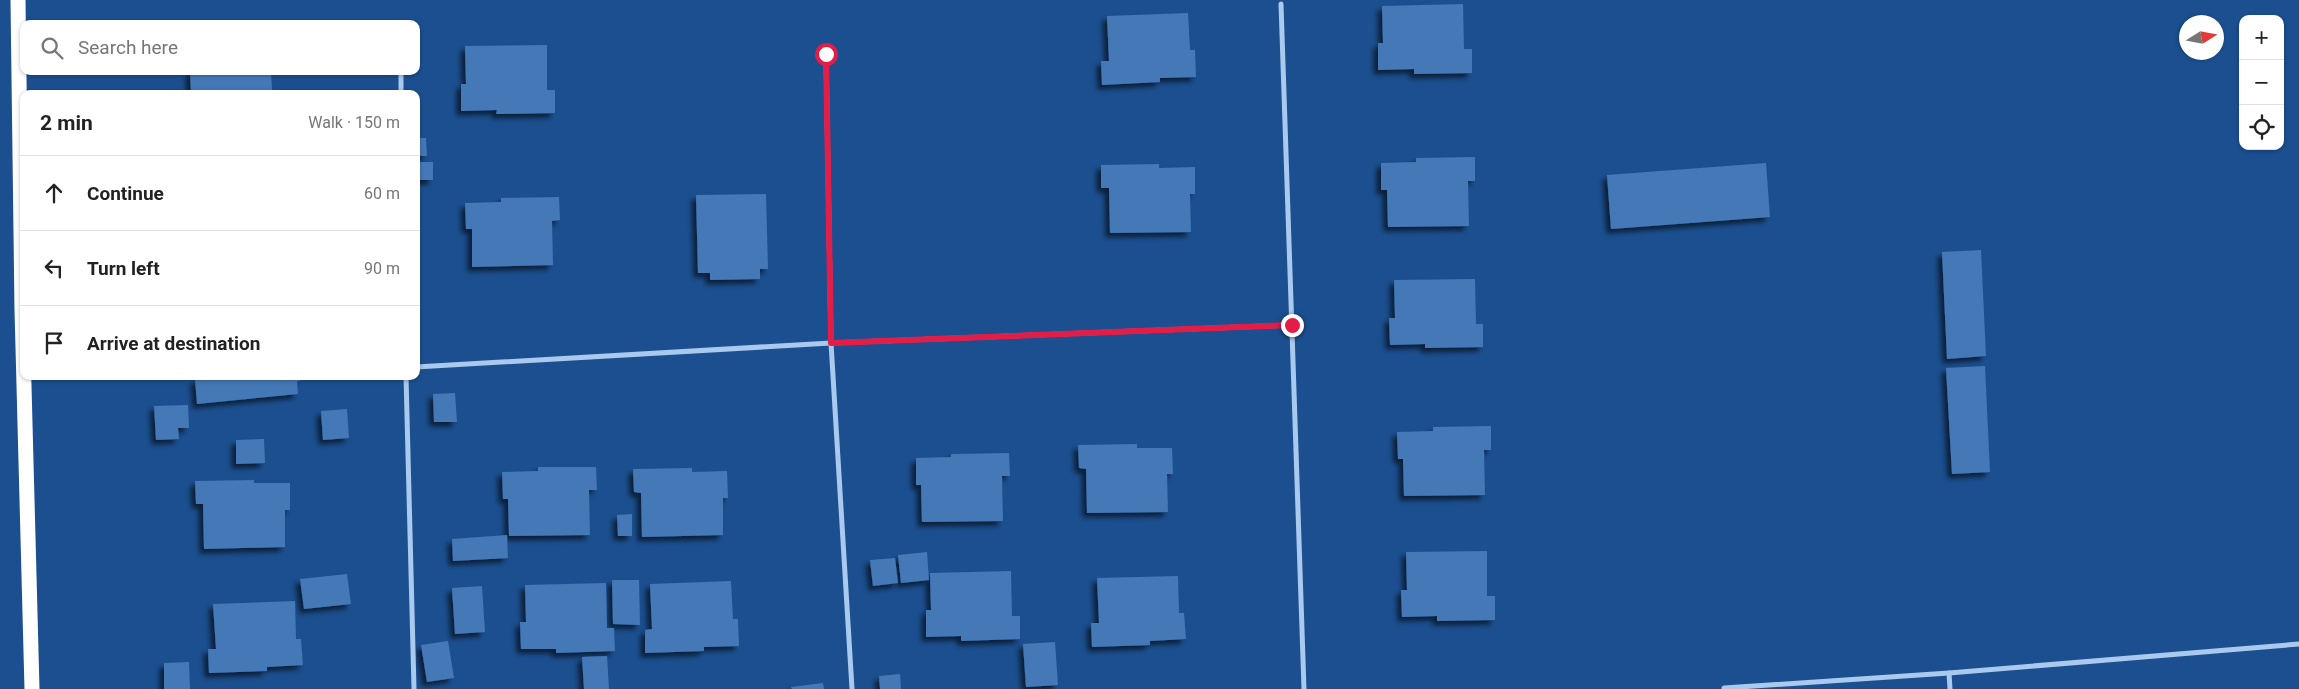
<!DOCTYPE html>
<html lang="en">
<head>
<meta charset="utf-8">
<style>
  :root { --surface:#fff; --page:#f6f6f6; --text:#222; --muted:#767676; --line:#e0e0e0 }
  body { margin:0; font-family:Roboto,sans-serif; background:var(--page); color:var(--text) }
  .controls { position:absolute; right:15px; top:15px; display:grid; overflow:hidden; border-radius:10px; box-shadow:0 1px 4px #0004 }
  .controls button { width:45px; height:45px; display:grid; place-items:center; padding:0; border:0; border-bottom:1px solid var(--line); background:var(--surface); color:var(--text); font:25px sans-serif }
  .compass { position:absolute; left:2179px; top:15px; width:45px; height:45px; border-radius:50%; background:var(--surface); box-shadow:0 1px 4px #0004; rotate:79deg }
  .stop { position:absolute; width:15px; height:15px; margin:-11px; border:4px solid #e11d48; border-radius:50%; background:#fff }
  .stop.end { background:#e11d48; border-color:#fff; box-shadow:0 1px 5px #0008 }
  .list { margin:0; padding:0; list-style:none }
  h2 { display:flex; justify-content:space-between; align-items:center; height:65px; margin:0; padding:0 20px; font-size:21px }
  h2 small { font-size:16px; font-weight:400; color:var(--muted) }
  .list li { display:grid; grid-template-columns:32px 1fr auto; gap:15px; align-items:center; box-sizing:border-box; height:75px; padding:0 20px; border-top:1px solid var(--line) }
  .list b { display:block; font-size:19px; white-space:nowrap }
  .list em { font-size:16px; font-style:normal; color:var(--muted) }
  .icon { flex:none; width:28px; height:28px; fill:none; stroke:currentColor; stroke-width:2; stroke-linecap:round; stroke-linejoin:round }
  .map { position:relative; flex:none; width:2299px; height:689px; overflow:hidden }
  .search { position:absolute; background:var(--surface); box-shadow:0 1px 4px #0004; left:20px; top:20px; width:400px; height:55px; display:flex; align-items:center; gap:12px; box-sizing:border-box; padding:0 18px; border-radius:10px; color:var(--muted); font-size:19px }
  .panel { position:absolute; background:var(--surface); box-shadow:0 1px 4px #0004; left:20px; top:90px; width:400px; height:290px; border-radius:10px }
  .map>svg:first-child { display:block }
  .building { fill:#4478b7; filter:url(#shadow) }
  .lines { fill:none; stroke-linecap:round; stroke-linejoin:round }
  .street { stroke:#a9c9ee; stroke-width:5 }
  .highway { stroke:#fff; stroke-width:15 }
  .route { stroke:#e11d48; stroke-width:6 }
</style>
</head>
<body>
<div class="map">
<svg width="2299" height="689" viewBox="0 0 2299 689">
  <defs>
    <filter id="shadow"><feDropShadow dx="-4.5" dy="4.5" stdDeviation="2.5" flood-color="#0009"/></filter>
  </defs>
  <rect width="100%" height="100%" fill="#1b4f8f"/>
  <!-- building -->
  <g class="building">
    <polygon points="1463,4 1464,49 1472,49 1472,73 1414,74 1414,69 1378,70 1378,43 1383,43 1382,6"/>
    <polygon points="1188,13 1190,50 1195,50 1196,77 1160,78 1160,82 1102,85 1101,61 1109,61 1107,16"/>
    <polygon points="547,45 547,90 555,90 555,113 496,114 497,110 461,111 461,84 466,84 465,46"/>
    <polygon points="190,71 271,71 272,90 277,91 277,94 191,94"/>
    <polygon points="416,138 426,138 427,156 416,156"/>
    <polygon points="1475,157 1475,181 1468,181 1469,226 1388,227 1387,190 1381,190 1381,163 1416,162 1416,158"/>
    <rect x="416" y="162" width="17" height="18"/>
    <polygon points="1766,163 1770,217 1611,229 1607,175"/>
    <polygon points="1159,164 1159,168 1195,167 1195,194 1190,194 1191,232 1110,233 1109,188 1101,188 1101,165"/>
    <polygon points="766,194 768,269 760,269 760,279 710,280 710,273 698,273 696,195"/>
    <polygon points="559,197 560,220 552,221 553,265 472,267 472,229 466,229 465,203 501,202 501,198"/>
    <polygon points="1981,250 1986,356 1947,359 1942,252"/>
    <polygon points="1475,279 1476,324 1483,324 1483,347 1425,348 1425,344 1390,345 1389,318 1395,318 1394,280"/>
    <polygon points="1985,366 1990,472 1952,474 1946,368"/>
    <polygon points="201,376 299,376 300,381 297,381 298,394 197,404 195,379 202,379"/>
    <polygon points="455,393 457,422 434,422 433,394"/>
    <polygon points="188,405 189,428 178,428 179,439 156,440 154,406"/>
    <polygon points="347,409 349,438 323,440 321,411"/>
    <polygon points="1491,426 1491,450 1484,450 1485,495 1404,496 1403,459 1398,459 1397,432 1433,431 1433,427"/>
    <polygon points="264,439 265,463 236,464 236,440"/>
    <polygon points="1137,444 1137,448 1172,448 1173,474 1167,474 1168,512 1087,513 1086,469 1079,468 1078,445"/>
    <polygon points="1009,453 1010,476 1002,476 1003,521 922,522 921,485 916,485 916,458 951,457 951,454"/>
    <polygon points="538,467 596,467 597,490 589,490 590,535 509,536 508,499 503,499 502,472 538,471"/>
    <polygon points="692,468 692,472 727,471 728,498 723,498 723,535 642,537 641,493 634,492 633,469"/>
    <polygon points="254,480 254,483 290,483 290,510 285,510 285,547 204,549 203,504 196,504 195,481"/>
    <polygon points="632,514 632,536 618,536 617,515"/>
    <polygon points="507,535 508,558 453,561 452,539"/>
    <polygon points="1487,551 1487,596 1495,596 1495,620 1437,621 1437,616 1402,617 1401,590 1407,590 1406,552"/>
    <polygon points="927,552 929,580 901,583 898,555"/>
    <polygon points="895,558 898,583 873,586 870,560"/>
    <polygon points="1011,571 1012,616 1020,616 1020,639 961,641 961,636 926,637 926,610 931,610 930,573"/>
    <polygon points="347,574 351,604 304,609 300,579"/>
    <polygon points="1178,576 1179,613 1184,613 1186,639 1150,641 1150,645 1092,647 1091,623 1099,623 1097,578"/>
    <polygon points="612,580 639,580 640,625 613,624"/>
    <polygon points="731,581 733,619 738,619 739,646 704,647 704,651 645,653 645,630 652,629 650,584"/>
    <polygon points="606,583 607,628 614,628 615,651 556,653 556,649 521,649 520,622 526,622 525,585"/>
    <polygon points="482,586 485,632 455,634 452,588"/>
    <polygon points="295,601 296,639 301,639 303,665 267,667 267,671 209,673 208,649 216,649 213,604"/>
    <polygon points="448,641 454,678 427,682 421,645"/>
    <polygon points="1055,642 1058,685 1026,687 1023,644"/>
    <polygon points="607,656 609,689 584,689 582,657"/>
    <polygon points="189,662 190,689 164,689 164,663"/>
    <polygon points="900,674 901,689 880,689 879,676"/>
    <polygon points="823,683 824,689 792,689 791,687"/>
  </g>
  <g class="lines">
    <!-- street -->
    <g class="street">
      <polyline points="1281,4 1304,689"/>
      <polyline points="826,54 831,343 852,689"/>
      <polyline points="401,71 401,94"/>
      <polyline points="416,367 831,343 1292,325"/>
      <polyline points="406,376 414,689"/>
      <polyline points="1949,673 1950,689"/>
      <polyline points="1724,688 1949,673 2299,644"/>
    </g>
    <!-- highway -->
    <polyline class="highway" points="18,0 22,310 32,689"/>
  </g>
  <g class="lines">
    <!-- route -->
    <polyline class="route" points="826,54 831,343 1292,325"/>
  </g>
</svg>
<div class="controls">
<button>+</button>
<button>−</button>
<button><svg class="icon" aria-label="locate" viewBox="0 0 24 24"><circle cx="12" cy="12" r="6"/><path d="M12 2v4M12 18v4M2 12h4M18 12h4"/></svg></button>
</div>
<svg class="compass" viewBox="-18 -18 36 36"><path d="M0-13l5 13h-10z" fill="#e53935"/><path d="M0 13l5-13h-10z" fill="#767676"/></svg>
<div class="stop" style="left:826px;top:54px"></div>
<div class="stop end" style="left:1292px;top:325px"></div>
<div class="search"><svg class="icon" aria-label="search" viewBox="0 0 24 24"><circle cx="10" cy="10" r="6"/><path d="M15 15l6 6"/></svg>Search here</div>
<section class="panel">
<h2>2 min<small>Walk · 150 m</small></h2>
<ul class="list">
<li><svg class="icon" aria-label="ahead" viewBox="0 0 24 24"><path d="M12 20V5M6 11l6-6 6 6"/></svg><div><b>Continue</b></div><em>60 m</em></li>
<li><svg class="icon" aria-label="left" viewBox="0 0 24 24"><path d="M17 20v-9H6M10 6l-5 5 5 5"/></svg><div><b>Turn left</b></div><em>90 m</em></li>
<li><svg class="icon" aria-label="arrive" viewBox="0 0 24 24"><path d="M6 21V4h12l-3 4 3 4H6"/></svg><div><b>Arrive at destination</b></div></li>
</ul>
</section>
</div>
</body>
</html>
